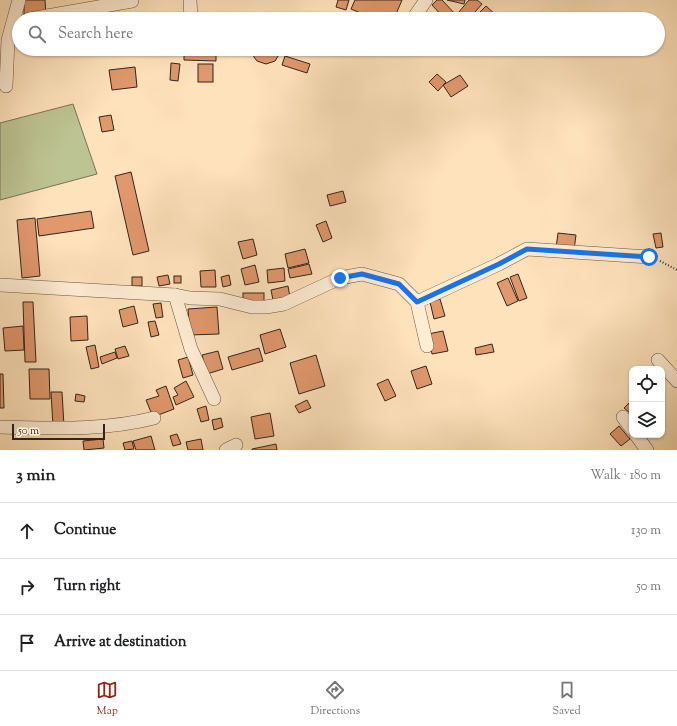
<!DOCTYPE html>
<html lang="en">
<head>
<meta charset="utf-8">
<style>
  :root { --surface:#fff; --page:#f6f6f6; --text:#202124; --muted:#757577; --line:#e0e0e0; --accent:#8f2418 }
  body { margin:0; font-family:"Sorts Mill Goudy",serif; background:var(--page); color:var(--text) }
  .controls { position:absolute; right:12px; bottom:12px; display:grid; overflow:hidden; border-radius:8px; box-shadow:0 1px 3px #0004 }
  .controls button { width:36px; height:36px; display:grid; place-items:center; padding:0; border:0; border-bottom:1px solid var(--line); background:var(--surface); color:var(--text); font:20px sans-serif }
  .scale { position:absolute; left:12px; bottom:10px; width:93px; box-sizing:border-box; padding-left:4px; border:2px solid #31261d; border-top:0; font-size:11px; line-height:14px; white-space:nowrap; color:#31261d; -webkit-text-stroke:3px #feecd3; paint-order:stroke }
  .stop { position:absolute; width:12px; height:12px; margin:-9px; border:3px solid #1a73e8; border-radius:50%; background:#fff }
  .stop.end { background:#1a73e8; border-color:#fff; box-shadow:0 1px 4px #0008 }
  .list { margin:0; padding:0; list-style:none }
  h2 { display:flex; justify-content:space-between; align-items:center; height:52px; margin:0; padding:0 16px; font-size:17px }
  h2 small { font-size:13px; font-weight:400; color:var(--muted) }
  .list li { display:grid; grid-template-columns:26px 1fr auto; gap:12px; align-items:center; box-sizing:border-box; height:56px; padding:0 16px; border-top:1px solid var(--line) }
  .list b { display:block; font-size:15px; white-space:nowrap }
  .list em { font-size:13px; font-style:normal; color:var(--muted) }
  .icon { flex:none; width:22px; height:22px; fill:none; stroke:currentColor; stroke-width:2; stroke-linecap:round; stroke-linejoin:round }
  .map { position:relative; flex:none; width:677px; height:450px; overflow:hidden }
  .search { position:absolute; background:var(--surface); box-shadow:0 1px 3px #0004; left:12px; right:12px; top:12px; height:44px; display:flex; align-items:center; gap:10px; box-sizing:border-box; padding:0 14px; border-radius:22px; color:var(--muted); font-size:15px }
  .sheet { height:220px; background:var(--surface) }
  nav { display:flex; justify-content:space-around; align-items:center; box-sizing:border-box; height:56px; border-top:1px solid var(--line); background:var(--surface); font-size:11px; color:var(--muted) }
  nav a { display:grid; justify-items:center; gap:2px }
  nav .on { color:var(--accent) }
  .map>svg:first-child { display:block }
  .green { fill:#bdc493; stroke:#777558 }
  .building { fill:#e0986c; stroke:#31261d }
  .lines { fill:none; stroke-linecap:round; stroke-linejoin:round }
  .street-casing { stroke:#645544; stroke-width:14 }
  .path { stroke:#31261d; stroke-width:2; stroke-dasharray:1 2; stroke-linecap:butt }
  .street { stroke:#feecd3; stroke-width:13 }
  .route { stroke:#1a73e8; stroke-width:5 }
</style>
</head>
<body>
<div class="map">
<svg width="677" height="450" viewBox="0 0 677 450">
  <rect width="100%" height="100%" fill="#fee2bb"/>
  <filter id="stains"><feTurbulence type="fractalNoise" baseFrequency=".005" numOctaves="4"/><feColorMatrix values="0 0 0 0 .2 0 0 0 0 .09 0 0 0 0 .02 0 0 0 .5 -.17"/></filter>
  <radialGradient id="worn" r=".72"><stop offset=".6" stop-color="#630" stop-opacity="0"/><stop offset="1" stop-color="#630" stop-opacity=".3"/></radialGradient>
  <!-- green -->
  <polygon class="green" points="73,104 97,174 0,200 0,123"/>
  <!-- building -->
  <g class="building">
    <polygon points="24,0 45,0 46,15 24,15"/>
    <polygon points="338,0 349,0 346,10 336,7"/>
    <polygon points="355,0 402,0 394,19 375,19 351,9"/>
    <polygon points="437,0 442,0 456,15 451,19 445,19 432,5"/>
    <polygon points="447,0 465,0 464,4"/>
    <polygon points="469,0 477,0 482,4 469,19 453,19"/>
    <polygon points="486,6 497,16 494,19 473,19"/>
    <rect x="111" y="13" width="16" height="6"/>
    <polygon points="333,13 342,16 341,19 331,19"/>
    <polygon points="184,49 216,49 216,61 184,60"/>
    <polygon points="252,49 280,49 280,53 275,61 266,64 257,61 254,57"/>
    <polygon points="285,56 310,64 307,73 282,65"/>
    <polygon points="171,63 180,64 178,81 170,80"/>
    <rect x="198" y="64" width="15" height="18"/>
    <polygon points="135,67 137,87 112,90 109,70"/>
    <polygon points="437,74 446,82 438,91 429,82"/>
    <polygon points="460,75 468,86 451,97 443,85"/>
    <polygon points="111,115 114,130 102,132 99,117"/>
    <polygon points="131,172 149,251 133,255 115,176"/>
    <polygon points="343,191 346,202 330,206 327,195"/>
    <polygon points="91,211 94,228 39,236 37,219"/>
    <polygon points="35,218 40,276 22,278 17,220"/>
    <polygon points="326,221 332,238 323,242 316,225"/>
    <polygon points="558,233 576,235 574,250 556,248"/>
    <polygon points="661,233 663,247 656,248 653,234"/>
    <polygon points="253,239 257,255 243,259 238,242"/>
    <polygon points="305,249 309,263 288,268 285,254"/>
    <polygon points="309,264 312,274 290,278 288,269"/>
    <polygon points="255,265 259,282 245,285 241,269"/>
    <polygon points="284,268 285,281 268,283 267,270"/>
    <polygon points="215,270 216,287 201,287 200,271"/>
    <polygon points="518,274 527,298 519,301 510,277"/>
    <polygon points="168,275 170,284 159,286 157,277"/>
    <polygon points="229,275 231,285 223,287 221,277"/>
    <rect x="174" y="276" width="7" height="7"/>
    <rect x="132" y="277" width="10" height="9"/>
    <polygon points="508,278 518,301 507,306 497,283"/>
    <polygon points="288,286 290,297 273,300 271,290"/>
    <rect x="243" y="293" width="21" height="8"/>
    <polygon points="440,299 445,316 434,319 430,302"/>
    <polygon points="23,302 33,302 36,362 25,362"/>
    <polygon points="161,303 163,317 156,318 153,304"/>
    <polygon points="134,306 138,323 123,327 119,310"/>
    <polygon points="217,307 219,334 190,335 188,309"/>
    <polygon points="87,316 88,340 71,341 70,317"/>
    <polygon points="155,321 159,335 151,337 148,322"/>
    <polygon points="23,326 24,350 5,351 3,328"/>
    <polygon points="280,329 286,347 265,354 260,335"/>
    <polygon points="443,331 448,351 432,354 428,334"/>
    <polygon points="492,344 494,352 476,355 475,348"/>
    <polygon points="95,345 99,367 91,369 86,347"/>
    <polygon points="125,346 129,356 118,359 115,349"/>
    <polygon points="259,348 263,361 232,370 228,357"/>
    <polygon points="218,351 223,369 207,374 202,355"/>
    <polygon points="115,352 117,358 102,364 100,357"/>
    <polygon points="316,355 325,386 299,394 290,363"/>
    <polygon points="188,357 193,375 183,378 178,360"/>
    <polygon points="426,366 432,384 417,389 411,371"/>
    <polygon points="29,369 49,369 50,399 30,399"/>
    <polygon points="0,374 3,374 4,408 0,408"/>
    <polygon points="388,379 396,396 385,401 377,384"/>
    <polygon points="186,381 194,397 176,405 173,397 178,395 174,388"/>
    <polygon points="166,386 174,409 153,417 146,400 159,396 156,390"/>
    <polygon points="51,392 62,392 64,426 53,427"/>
    <polygon points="76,394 85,396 84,402 75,401"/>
    <polygon points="307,400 311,408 299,413 295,406"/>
    <polygon points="629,403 632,405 632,411 630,413 624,408"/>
    <polygon points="206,406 209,420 201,422 197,409"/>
    <polygon points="270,413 274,436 255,439 251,417"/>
    <polygon points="221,418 223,427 214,430 212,420"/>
    <polygon points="619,426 630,439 621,446 610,434"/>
    <polygon points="177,434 181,444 173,446 170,436"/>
    <polygon points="151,436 155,450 136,450 133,441"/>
    <polygon points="103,439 104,448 84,450 83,441"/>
    <polygon points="201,439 203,450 188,450 186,442"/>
    <polygon points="132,441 134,449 125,450 123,443"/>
    <polygon points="276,444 277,450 252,450 252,449"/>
  </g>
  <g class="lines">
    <defs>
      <g id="street">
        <polyline points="190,0 191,19"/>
        <polyline points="30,19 132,1"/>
        <polyline points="267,19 273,19"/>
        <polyline points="413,19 426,0"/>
        <polyline points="6,86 8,40 19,0"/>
        <polyline points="0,285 175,295 190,298 220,299 252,307 266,307 284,304 340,278 362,274 399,284 417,302 427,346"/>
        <polyline points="175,295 191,349 214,399"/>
        <polyline points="417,302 499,264 527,249 649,257"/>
        <polyline points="658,360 677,381"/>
        <polyline points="623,417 632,429"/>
        <path d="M0,427C52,428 103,431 154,418"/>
        <polyline points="636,435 647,450"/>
        <polyline points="226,450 236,445"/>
      </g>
    </defs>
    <!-- street casing -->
    <use href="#street" class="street-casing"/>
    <!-- path -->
    <polyline class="path" points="660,261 677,270"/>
    <!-- street -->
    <use href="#street" class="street"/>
  </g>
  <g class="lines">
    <!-- route -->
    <polyline class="route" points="340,278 362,274 399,284 417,302 499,264 527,249 649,257"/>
  </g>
  <rect width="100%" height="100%" filter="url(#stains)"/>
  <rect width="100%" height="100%" fill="url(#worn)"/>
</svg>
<div class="controls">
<button><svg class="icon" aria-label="locate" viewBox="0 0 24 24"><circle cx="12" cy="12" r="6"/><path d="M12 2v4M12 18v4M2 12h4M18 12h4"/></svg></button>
<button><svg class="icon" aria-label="layers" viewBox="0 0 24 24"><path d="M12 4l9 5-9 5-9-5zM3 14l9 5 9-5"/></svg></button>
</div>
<div class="scale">50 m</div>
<div class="stop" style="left:649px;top:257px"></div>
<div class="stop end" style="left:340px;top:278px"></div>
<div class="search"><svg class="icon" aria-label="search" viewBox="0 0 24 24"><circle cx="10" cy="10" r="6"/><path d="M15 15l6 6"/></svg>Search here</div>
</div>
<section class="sheet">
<h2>3 min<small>Walk · 180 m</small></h2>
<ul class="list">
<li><svg class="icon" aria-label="ahead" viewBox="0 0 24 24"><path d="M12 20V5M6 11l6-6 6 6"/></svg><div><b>Continue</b></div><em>130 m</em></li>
<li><svg class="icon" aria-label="right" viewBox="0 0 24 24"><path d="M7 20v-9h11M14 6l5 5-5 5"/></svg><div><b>Turn right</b></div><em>50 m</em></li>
<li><svg class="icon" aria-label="arrive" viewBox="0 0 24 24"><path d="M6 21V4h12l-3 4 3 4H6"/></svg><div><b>Arrive at destination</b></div></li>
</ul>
</section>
<nav>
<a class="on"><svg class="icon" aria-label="map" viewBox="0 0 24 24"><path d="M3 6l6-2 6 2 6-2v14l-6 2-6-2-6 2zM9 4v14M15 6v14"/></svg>Map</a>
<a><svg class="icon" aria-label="directions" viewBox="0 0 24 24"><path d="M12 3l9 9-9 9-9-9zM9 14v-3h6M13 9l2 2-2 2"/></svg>Directions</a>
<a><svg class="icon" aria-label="saved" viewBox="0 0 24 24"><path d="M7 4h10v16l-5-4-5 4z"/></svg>Saved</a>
</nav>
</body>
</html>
